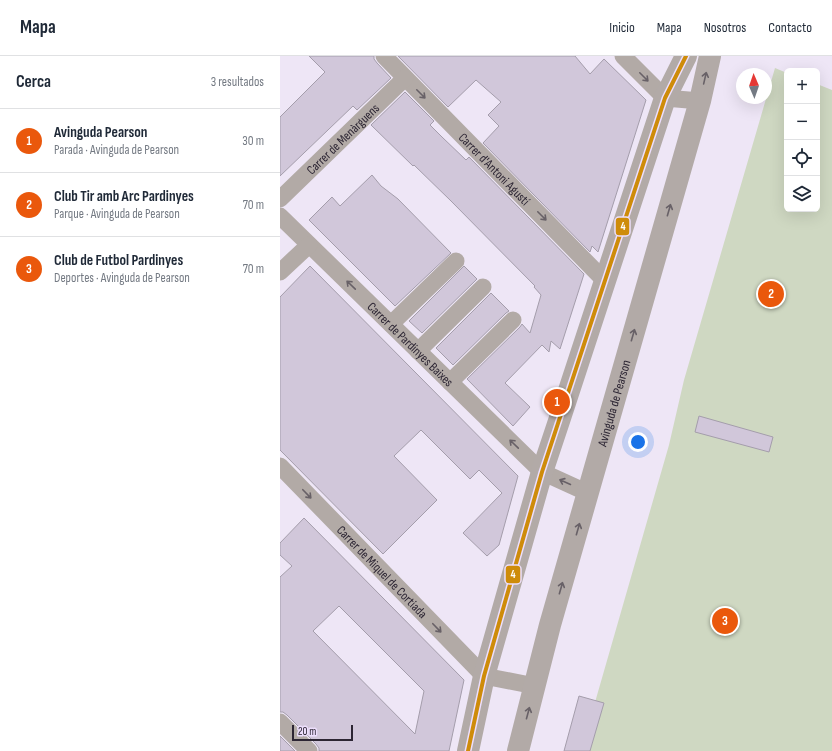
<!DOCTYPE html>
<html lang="es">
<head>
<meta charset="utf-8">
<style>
  :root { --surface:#fff; --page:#f2f2f3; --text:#1f2937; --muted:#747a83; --line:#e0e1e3; --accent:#ea580c }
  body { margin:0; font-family:"Sofia Sans Condensed",sans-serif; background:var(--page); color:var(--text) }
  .controls { position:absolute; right:12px; top:12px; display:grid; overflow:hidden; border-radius:6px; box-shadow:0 4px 16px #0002 }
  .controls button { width:36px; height:36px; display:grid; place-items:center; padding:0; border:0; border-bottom:1px solid var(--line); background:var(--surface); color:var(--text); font:20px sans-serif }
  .compass { position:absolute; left:456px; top:12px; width:36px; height:36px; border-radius:50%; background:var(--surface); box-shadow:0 4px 16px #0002; rotate:358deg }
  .scale { position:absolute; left:12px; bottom:10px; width:61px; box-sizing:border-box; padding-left:4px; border:2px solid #2c2533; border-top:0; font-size:11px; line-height:14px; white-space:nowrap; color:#2c2533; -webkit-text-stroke:3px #eddffd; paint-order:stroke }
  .you { position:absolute; left:358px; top:386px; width:14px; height:14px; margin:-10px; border:3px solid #fff; border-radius:50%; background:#1a73e8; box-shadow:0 0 0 6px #1a73e833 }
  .badge { display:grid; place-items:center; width:26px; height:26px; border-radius:50%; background:var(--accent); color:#fff; font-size:13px; font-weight:700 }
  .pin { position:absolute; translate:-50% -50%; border:2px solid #fff; box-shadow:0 1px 4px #0006 }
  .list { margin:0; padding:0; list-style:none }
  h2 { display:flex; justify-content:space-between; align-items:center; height:52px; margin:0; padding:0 16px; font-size:17px }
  h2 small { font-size:13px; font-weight:400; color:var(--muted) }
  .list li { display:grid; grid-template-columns:26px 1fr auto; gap:12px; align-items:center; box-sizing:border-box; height:64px; padding:0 16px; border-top:1px solid var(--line) }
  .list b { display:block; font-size:15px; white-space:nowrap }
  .list p { margin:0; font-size:13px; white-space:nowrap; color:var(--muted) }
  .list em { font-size:13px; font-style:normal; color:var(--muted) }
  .icon { flex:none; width:22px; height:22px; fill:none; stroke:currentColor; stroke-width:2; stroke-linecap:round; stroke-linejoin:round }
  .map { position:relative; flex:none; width:552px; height:695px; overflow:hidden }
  header { display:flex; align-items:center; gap:24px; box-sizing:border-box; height:56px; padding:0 20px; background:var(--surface); border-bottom:1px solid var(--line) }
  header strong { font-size:19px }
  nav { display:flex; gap:22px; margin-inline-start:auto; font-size:14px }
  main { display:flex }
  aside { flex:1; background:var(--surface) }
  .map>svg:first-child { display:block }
  .green { fill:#cfd8c2 }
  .building { fill:#d1c7da; stroke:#a49dab; fill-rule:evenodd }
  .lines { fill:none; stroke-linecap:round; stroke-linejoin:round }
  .street { stroke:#b2aaa6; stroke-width:17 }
  .secondary { stroke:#b2aaa7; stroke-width:22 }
  .bus-1-casing { stroke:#eddffd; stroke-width:7 }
  .bus-1 { stroke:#ce8c0a; stroke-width:4 }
  .oneway { stroke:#686167 }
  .labels { text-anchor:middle; stroke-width:3; stroke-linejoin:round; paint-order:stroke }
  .street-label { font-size:13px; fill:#2c2533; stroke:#eddffd }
  .line-badge { stroke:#eddffd; stroke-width:1.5 }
  .badge-label { font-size:11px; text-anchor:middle; font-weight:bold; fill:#fff }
</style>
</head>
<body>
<header>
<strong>Mapa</strong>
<nav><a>Inicio</a><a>Mapa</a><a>Nosotros</a><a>Contacto</a></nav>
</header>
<main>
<aside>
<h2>Cerca<small>3 resultados</small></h2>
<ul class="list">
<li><span class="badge">1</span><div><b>Avinguda Pearson</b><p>Parada · Avinguda de Pearson</p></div><em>30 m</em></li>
<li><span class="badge">2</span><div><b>Club Tir amb Arc Pardinyes</b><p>Parque · Avinguda de Pearson</p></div><em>70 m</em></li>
<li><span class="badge">3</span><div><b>Club de Futbol Pardinyes</b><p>Deportes · Avinguda de Pearson</p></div><em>70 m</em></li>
</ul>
</aside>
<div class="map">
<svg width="552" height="695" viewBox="0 0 552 695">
  <rect width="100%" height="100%" fill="#eee6f6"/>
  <!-- green -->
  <polygon class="green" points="495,12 507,17 507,153 537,153 537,28 552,34 552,695 301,695 389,389 404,324"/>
  <!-- building -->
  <g class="building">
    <polygon points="29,0 94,0 94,3 97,7 111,22 77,54 73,50 0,120 0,61 45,16"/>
    <polygon points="118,0 295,0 310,18 324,3 366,44 318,196 312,190 310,196 203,87 219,70 208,59 221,46 196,24 168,51"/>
    <polygon points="125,36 154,65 150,69 162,81 186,104 189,101 304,218 280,293 271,285 269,296 262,289 225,327 250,351 233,370 187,323 240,271 242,268 250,277 261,239 254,231 255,230 171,145 134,109 133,110 91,69"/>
    <polygon points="92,119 101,130 118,143 171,197 115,250 29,164 52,141 60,150"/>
    <polygon points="30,210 238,420 219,489 207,500 183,477 222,437 199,414 190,423 141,374 114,400 157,444 103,498 0,394 0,241"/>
    <polygon points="184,210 197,223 142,277 129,265"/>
    <polygon points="211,237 229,255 226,257 173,309 156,292"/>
    <polygon points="419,360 493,381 489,396 415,376"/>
    <path d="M24,462L184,624L169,695H39V692L36,688L7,659L3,656H0V521L12,510L0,499V487ZM59,550L144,635L135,678L33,575Z"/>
    <polygon points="299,640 324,647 310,695 284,695"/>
    <polygon points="0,680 15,695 0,695"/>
  </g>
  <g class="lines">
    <!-- street -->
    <g class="street">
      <path id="s1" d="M104,0L325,225"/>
      <polyline points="343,0 385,42 420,45"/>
      <path id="s2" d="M0,143L125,22"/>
      <path id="s3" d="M0,160L262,416L308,437"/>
      <polyline points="0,216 29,189"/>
      <polyline points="111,268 176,205"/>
      <polyline points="138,295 203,231"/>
      <polyline points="170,326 233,264"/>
      <path id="s4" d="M0,410L204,620L255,630"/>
      <polyline points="0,666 29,695"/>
    </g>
    <!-- secondary -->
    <g class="secondary">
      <polyline points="188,695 204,620 262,416 280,362 385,42 406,0"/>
      <path id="s5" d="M238,695L270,569L420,45L430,0"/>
    </g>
    <defs>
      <polyline id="bus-1" points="188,695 204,620 262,416 385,42 406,0"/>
    </defs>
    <!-- bus-1 casing -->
    <use href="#bus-1" class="bus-1-casing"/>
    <!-- bus-1 -->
    <use href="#bus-1" class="bus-1"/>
  </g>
  <!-- one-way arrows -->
  <defs><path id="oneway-shaft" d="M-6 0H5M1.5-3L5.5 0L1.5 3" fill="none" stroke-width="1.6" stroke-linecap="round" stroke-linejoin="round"/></defs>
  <g class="oneway">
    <use href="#oneway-shaft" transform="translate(364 21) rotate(45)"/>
    <use href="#oneway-shaft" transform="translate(425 22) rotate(-77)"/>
    <use href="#oneway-shaft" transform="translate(141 38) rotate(45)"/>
    <use href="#oneway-shaft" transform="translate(389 154) rotate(-74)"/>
    <use href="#oneway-shaft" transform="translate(262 160) rotate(45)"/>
    <use href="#oneway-shaft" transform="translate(71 229) rotate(-136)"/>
    <use href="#oneway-shaft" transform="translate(353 279) rotate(-74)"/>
    <use href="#oneway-shaft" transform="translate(234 388) rotate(-136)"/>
    <use href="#oneway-shaft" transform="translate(285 426) rotate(-156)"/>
    <use href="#oneway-shaft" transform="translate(27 438) rotate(46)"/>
    <use href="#oneway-shaft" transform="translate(298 473) rotate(-74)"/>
    <use href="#oneway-shaft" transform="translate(281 532) rotate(-74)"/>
    <use href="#oneway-shaft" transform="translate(157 572) rotate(46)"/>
    <use href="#oneway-shaft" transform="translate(248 657) rotate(-75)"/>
  </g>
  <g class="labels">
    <!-- street labels -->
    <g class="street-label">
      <text dy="5" stroke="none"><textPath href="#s2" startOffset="87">Carrer de Menàrguens</textPath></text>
      <text dy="5" stroke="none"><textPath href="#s1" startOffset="158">Carrer d'Antoni Agustí</textPath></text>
      <text dy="5" stroke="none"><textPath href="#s3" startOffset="183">Carrer de Pardinyes Baixes</textPath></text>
      <text dy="5" stroke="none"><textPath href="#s5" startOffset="361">Avinguda de Pearson</textPath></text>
      <text dy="5" stroke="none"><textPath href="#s4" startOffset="147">Carrer de Miquel de Cortiada</textPath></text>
    </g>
  </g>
  <g class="line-badge">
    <rect x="335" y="161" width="15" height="19" rx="4" fill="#ce8c0a"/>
    <rect x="225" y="509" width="16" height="19" rx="4" fill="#ce8c0a"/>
  </g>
  <g class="badge-label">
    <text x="343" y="174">4</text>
    <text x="233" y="522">4</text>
  </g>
</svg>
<div class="controls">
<button>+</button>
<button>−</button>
<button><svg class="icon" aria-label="locate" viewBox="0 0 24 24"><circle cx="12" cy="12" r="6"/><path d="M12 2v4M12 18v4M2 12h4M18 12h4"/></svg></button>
<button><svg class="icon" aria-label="layers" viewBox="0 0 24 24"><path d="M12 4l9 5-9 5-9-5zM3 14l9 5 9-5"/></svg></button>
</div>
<svg class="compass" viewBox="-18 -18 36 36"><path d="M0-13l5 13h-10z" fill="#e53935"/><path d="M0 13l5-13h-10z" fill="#747a83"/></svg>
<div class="scale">20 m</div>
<div class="you"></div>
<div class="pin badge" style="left:277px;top:346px">1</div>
<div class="pin badge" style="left:491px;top:238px">2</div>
<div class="pin badge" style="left:445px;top:565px">3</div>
</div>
</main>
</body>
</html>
